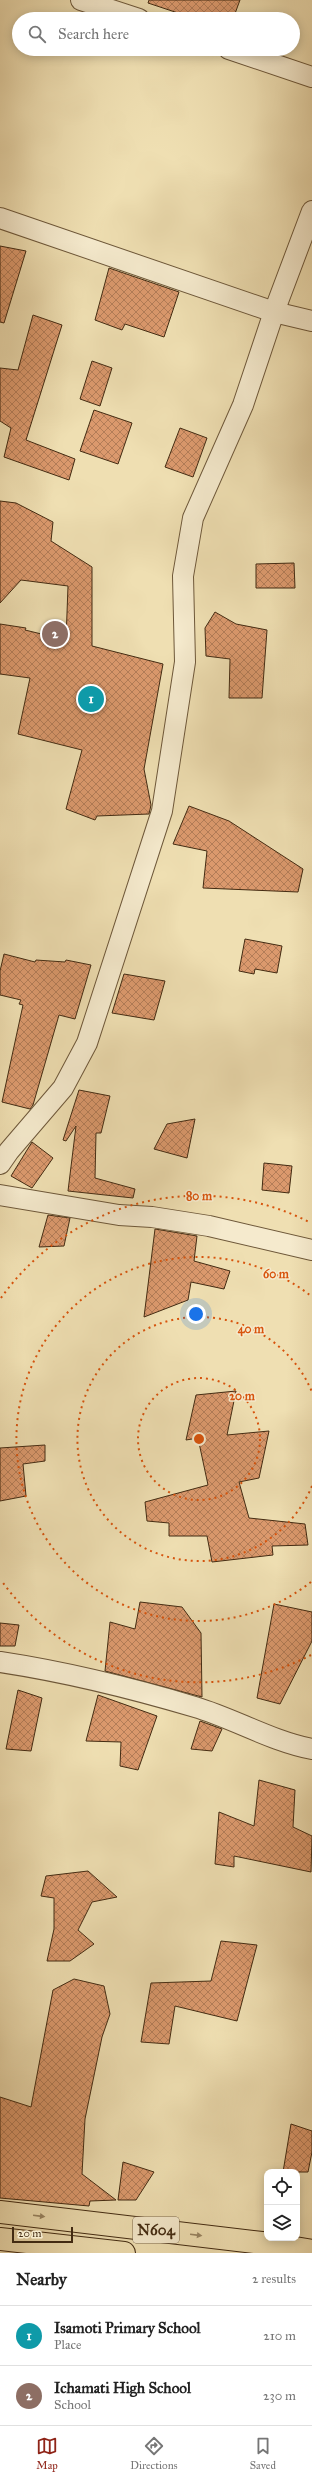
<!DOCTYPE html>
<html lang="en">
<head>
<meta charset="utf-8">
<style>
  :root { --surface:#fff; --page:#f6f6f6; --text:#222; --muted:#767676; --line:#e0e0e0; --accent:#8f2418 }
  body { margin:0; font-family:"IM FELL Great Primer",serif; background:var(--page); color:var(--text) }
  .controls { position:absolute; right:12px; bottom:12px; display:grid; overflow:hidden; border-radius:8px; box-shadow:0 2px 10px #0003 }
  .controls button { width:36px; height:36px; display:grid; place-items:center; padding:0; border:0; border-bottom:1px solid var(--line); background:var(--surface); color:var(--text); font:20px sans-serif }
  .scale { position:absolute; left:12px; bottom:10px; width:61px; box-sizing:border-box; padding-left:4px; border:2px solid #432b12; border-top:0; font-size:11px; line-height:14px; white-space:nowrap; color:#432b12; -webkit-text-stroke:3px #f5eacd; paint-order:stroke }
  .you { position:absolute; left:196px; top:1314px; width:14px; height:14px; margin:-10px; border:3px solid #fff; border-radius:50%; background:#1a73e8; box-shadow:0 0 0 6px #1a73e833 }
  .badge { display:grid; place-items:center; width:26px; height:26px; border-radius:50%; background:var(--accent); color:#fff; font-size:13px; font-weight:700 }
  .pin { position:absolute; translate:-50% -50%; border:2px solid #fff; box-shadow:0 1px 4px #0006 }
  .list { margin:0; padding:0; list-style:none }
  h2 { display:flex; justify-content:space-between; align-items:center; height:52px; margin:0; padding:0 16px; font-size:17px }
  h2 small { font-size:13px; font-weight:400; color:var(--muted) }
  .list li { display:grid; grid-template-columns:26px 1fr auto; gap:12px; align-items:center; box-sizing:border-box; height:60px; padding:0 16px; border-top:1px solid var(--line) }
  .list b { display:block; font-size:15px; white-space:nowrap }
  .list p { margin:0; font-size:13px; white-space:nowrap; color:var(--muted) }
  .list em { font-size:13px; font-style:normal; color:var(--muted) }
  .icon { flex:none; width:22px; height:22px; fill:none; stroke:currentColor; stroke-width:2; stroke-linecap:round; stroke-linejoin:round }
  .map { position:relative; flex:none; width:312px; height:2253px; overflow:hidden }
  .search { position:absolute; background:var(--surface); box-shadow:0 2px 10px #0003; left:12px; right:12px; top:12px; height:44px; display:flex; align-items:center; gap:10px; box-sizing:border-box; padding:0 14px; border-radius:22px; color:var(--muted); font-size:15px }
  .sheet { height:172px; background:var(--surface) }
  nav { display:flex; justify-content:space-around; align-items:center; box-sizing:border-box; height:56px; border-top:1px solid var(--line); background:var(--surface); font-size:11px; color:var(--muted) }
  nav a { display:grid; justify-items:center; gap:2px }
  nav .on { color:var(--accent) }
  .map>svg:first-child { display:block }
  .building { fill:url(#building-cross-hatch); stroke:#432b12 }
  .lines { fill:none; stroke-linecap:round; stroke-linejoin:round }
  .minor-casing { stroke:#6e583a; stroke-width:22 }
  .highway-casing { stroke:#432b12; stroke-width:24 }
  .minor { stroke:#f5eacd; stroke-width:20 }
  .highway { stroke:#efdfb2; stroke-width:22 }
  .oneway { fill:#998562 }
  .ring { fill:none; stroke:#d8540d; stroke-width:2; stroke-dasharray:2 4 }
  .labels { text-anchor:middle; stroke-width:3; stroke-linejoin:round; paint-order:stroke }
  .shield { fill:#f5eacd; stroke:#78644a; stroke-width:1 }
  .shield-label { font-size:15px; font-weight:bold; fill:#432b12 }
  .centre { fill:#d8540d; stroke:#f5eacd; stroke-width:2 }
  .ring-label { font-size:12px; text-anchor:middle; font-weight:bold; fill:#d8540d; stroke:#f5eacd; stroke-width:3; stroke-linejoin:round; paint-order:stroke }
</style>
</head>
<body>
<div class="map">
<svg width="312" height="2253" viewBox="0 0 312 2253">
  <defs>
    <pattern id="building-cross-hatch" width="8" height="8" patternUnits="userSpaceOnUse"><rect width="8" height="8" fill="#db996d"/><path d="M0 0l8 8M0 8l8-8" fill="none" stroke="#b37d58"/></pattern>
  </defs>
  <rect width="100%" height="100%" fill="#efdfb2"/>
  <filter id="stains"><feTurbulence type="fractalNoise" baseFrequency=".005" numOctaves="4"/><feColorMatrix values="0 0 0 0 .2 0 0 0 0 .09 0 0 0 0 .02 0 0 0 .5 -.17"/></filter>
  <radialGradient id="worn" r=".72"><stop offset=".6" stop-color="#630" stop-opacity="0"/><stop offset="1" stop-color="#630" stop-opacity=".3"/></radialGradient>
  <!-- building -->
  <g class="building">
    <polygon points="149,0 240,0 233,19 196,19 148,3"/>
    <polygon points="0,246 26,251 4,323 0,322"/>
    <polygon points="109,268 179,292 164,337 125,324 122,330 95,320"/>
    <polygon points="33,315 62,325 26,440 75,459 69,480 4,457 11,428 0,421 0,368 18,370"/>
    <polygon points="92,361 112,368 100,406 80,399"/>
    <polygon points="94,410 132,423 118,464 80,451"/>
    <polygon points="180,428 207,438 193,477 165,467"/>
    <polygon points="0,501 16,503 53,522 51,541 92,567 92,646 163,664 144,769 151,805 149,814 97,816 95,820 66,809 82,750 18,734 30,678 0,674 0,624 26,628 25,630 66,640 68,586 21,580 0,603"/>
    <polygon points="294,563 295,588 256,588 256,564"/>
    <polygon points="215,612 236,624 267,630 262,698 229,698 230,659 206,656 205,628"/>
    <polygon points="189,806 229,821 303,869 298,892 203,888 207,851 173,844"/>
    <polygon points="245,939 282,946 277,973 255,969 254,974 239,971"/>
    <polygon points="4,954 35,962 36,960 65,962 66,960 91,965 75,1019 59,1015 33,1105 30,1109 2,1102 23,1005 19,1004 21,1000 0,995 0,971"/>
    <polygon points="124,974 165,981 154,1020 112,1013"/>
    <polygon points="79,1090 110,1096 101,1133 96,1133 95,1178 135,1189 133,1198 68,1191 76,1126 66,1141 63,1140"/>
    <polygon points="195,1119 187,1158 154,1149 167,1124"/>
    <polygon points="32,1142 53,1158 32,1188 11,1176"/>
    <polygon points="264,1163 292,1166 289,1193 262,1190"/>
    <polygon points="48,1215 70,1218 64,1246 39,1247"/>
    <polygon points="155,1229 197,1236 194,1261 230,1271 224,1289 191,1282 188,1300 144,1317"/>
    <polygon points="236,1391 227,1435 269,1431 259,1478 239,1482 249,1518 305,1524 308,1545 272,1546 273,1555 212,1562 207,1536 169,1536 169,1523 147,1521 145,1502 208,1485 198,1438 186,1440 196,1395"/>
    <polygon points="45,1445 45,1461 23,1464 26,1496 0,1501 0,1448"/>
    <polygon points="140,1602 182,1607 201,1633 202,1697 105,1671 110,1622 135,1629"/>
    <polygon points="274,1604 312,1612 312,1641 280,1704 257,1698"/>
    <polygon points="0,1623 19,1625 15,1646 0,1646"/>
    <polygon points="18,1690 42,1698 31,1751 6,1749"/>
    <polygon points="98,1695 157,1716 138,1770 120,1766 121,1742 86,1741"/>
    <polygon points="200,1721 222,1729 212,1751 191,1749"/>
    <polygon points="259,1780 295,1790 293,1827 312,1836 311,1872 234,1856 234,1867 215,1864 219,1812 254,1826"/>
    <polygon points="88,1871 117,1897 92,1902 78,1930 94,1944 70,1961 47,1961 54,1929 54,1898 41,1896 46,1876"/>
    <polygon points="221,1941 257,1945 237,2021 175,2006 169,2044 141,2042 151,1983 211,1981"/>
    <polygon points="74,1979 104,1986 110,2014 102,2037 85,2119 82,2174 116,2200 90,2201 89,2206 0,2198 0,2097 31,2107 53,1990"/>
    <polygon points="291,2124 312,2131 312,2152 308,2172 283,2172"/>
    <polygon points="123,2162 154,2172 136,2200 118,2200"/>
  </g>
  <g class="lines">
    <defs>
      <g id="minor">
        <polyline points="81,0 139,19"/>
        <polyline points="229,49 312,77"/>
        <polyline points="0,218 274,312 312,321"/>
        <polyline points="0,1164 9,1151 63,1088 87,1043 162,811 185,662 183,576 193,518 243,405 274,312 312,211"/>
        <polyline points="0,1195 119,1215 152,1217 209,1226 312,1250"/>
        <path d="M0,1662C66,1672 131,1688 195,1707C235,1719 271,1741 312,1749"/>
      </g>
      <g id="highway">
        <polyline points="0,2212 271,2244 312,2251"/>
        <polyline points="0,2239 124,2253"/>
      </g>
    </defs>
    <!-- minor casing -->
    <use href="#minor" class="minor-casing"/>
    <!-- highway casing -->
    <use href="#highway" class="highway-casing"/>
    <!-- minor -->
    <use href="#minor" class="minor"/>
    <!-- highway -->
    <use href="#highway" class="highway"/>
  </g>
  <!-- one-way arrows -->
  <defs><path id="oneway-solid" d="M-6-.8H1V-3.2L6.5 0L1 3.2V.8H-6Z"/></defs>
  <g class="oneway">
    <use href="#oneway-solid" transform="translate(39 2216) rotate(7)"/>
    <use href="#oneway-solid" transform="translate(196 2235) rotate(7)"/>
  </g>
  <!-- distance rings -->
  <g class="ring">
    <circle cx="199" cy="1439" r="61"/>
    <path d="M312 1486A122 122 0 1 1 312 1392"/>
    <path d="M311 1582A182 182 0 1 1 311 1296"/>
    <path d="M311 1655A243 243 0 0 1 1 1580M1 1298A243 243 0 0 1 311 1223"/>
  </g>
  <g class="labels">
    <!-- shield labels -->
    <rect class="shield" x="133" y="2217" width="46" height="26" rx="3"/>
    <g class="shield-label">
      <text x="156" y="2235">N604</text>
    </g>
  </g>
  <circle cx="199" cy="1439" r="6" class="centre"/>
  <g class="ring-label">
    <text x="199" y="1200">80 m</text>
    <text x="276" y="1278">60 m</text>
    <text x="251" y="1333">40 m</text>
    <text x="242" y="1400">20 m</text>
  </g>
  <rect width="100%" height="100%" filter="url(#stains)"/>
  <rect width="100%" height="100%" fill="url(#worn)"/>
</svg>
<div class="controls">
<button><svg class="icon" aria-label="locate" viewBox="0 0 24 24"><circle cx="12" cy="12" r="6"/><path d="M12 2v4M12 18v4M2 12h4M18 12h4"/></svg></button>
<button><svg class="icon" aria-label="layers" viewBox="0 0 24 24"><path d="M12 4l9 5-9 5-9-5zM3 14l9 5 9-5"/></svg></button>
</div>
<div class="scale">20 m</div>
<div class="you"></div>
<div class="pin badge" style="left:91px;top:699px;background:#0f9aa8">1</div>
<div class="pin badge" style="left:55px;top:634px;background:#8d6e63">2</div>
<div class="search"><svg class="icon" aria-label="search" viewBox="0 0 24 24"><circle cx="10" cy="10" r="6"/><path d="M15 15l6 6"/></svg>Search here</div>
</div>
<section class="sheet">
<h2>Nearby<small>2 results</small></h2>
<ul class="list">
<li><span class="badge" style="background:#0f9aa8">1</span><div><b>Isamoti Primary School</b><p>Place</p></div><em>210 m</em></li>
<li><span class="badge" style="background:#8d6e63">2</span><div><b>Ichamati High School</b><p>School</p></div><em>230 m</em></li>
</ul>
</section>
<nav>
<a class="on"><svg class="icon" aria-label="map" viewBox="0 0 24 24"><path d="M3 6l6-2 6 2 6-2v14l-6 2-6-2-6 2zM9 4v14M15 6v14"/></svg>Map</a>
<a><svg class="icon" aria-label="directions" viewBox="0 0 24 24"><path d="M12 3l9 9-9 9-9-9zM9 14v-3h6M13 9l2 2-2 2"/></svg>Directions</a>
<a><svg class="icon" aria-label="saved" viewBox="0 0 24 24"><path d="M7 4h10v16l-5-4-5 4z"/></svg>Saved</a>
</nav>
</body>
</html>
